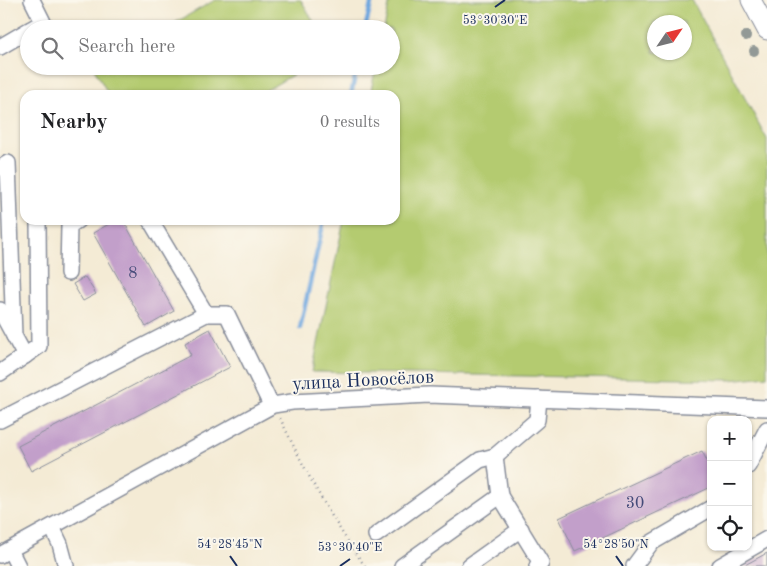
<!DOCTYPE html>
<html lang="en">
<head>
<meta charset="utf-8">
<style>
  :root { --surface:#fff; --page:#f6f6f6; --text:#202124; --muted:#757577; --line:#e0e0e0 }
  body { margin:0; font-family:"Old Standard TT",serif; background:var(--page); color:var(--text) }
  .controls { position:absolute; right:15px; bottom:15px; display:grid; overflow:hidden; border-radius:10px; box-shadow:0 1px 4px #0004 }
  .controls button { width:45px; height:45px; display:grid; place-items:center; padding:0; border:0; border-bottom:1px solid var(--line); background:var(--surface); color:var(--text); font:25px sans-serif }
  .compass { position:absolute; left:647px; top:15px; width:45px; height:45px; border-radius:50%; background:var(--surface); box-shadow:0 1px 4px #0004; rotate:55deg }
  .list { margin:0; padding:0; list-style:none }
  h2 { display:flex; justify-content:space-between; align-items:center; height:65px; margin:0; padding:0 20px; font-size:21px }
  h2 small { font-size:16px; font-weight:400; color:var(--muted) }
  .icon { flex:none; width:28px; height:28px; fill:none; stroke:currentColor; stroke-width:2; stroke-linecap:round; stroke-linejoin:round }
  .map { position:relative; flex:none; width:767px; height:566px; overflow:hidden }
  .search { position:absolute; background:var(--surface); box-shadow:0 1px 4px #0004; left:20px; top:20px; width:380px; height:55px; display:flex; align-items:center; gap:12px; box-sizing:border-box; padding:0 18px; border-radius:28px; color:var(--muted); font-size:19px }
  .panel { position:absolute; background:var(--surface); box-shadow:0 1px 4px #0004; left:20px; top:90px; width:380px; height:135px; border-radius:15px }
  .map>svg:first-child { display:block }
  .green { fill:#b4cb6f; stroke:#687d66; fill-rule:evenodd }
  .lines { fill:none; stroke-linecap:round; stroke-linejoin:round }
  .stream { stroke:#71a8df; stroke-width:4.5 }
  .building { fill:#c29fca }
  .minor-casing { stroke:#888d9a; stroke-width:18 }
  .major-casing { stroke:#888d9a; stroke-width:21 }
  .path { stroke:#888d9a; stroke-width:2.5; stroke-dasharray:1 4; stroke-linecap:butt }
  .minor { stroke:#fff; stroke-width:15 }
  .major { stroke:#fff; stroke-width:19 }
  .tree { fill:#929996 }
  .ticks { fill:none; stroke:#1b2f5e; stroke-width:2 }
  .labels { text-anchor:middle; stroke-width:4; stroke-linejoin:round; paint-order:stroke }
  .number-label { font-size:16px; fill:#454b79 }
  .street-label { font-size:19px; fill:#1b2f5e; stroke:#fbf7ec }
  .ticks-label { font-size:12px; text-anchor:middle; fill:#1b2f5e; stroke:#fbf7ec; stroke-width:4; stroke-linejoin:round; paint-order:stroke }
</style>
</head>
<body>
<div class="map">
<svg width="767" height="566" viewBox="0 0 767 566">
  <rect width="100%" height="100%" fill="#fbf7ec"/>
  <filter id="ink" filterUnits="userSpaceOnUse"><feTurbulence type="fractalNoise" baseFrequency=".02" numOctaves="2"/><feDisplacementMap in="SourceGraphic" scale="10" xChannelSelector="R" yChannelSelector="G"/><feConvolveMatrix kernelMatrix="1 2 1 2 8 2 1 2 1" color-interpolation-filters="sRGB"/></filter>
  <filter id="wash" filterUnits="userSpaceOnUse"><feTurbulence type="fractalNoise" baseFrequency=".0096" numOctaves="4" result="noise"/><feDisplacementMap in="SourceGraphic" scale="20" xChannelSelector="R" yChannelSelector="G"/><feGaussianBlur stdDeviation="1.12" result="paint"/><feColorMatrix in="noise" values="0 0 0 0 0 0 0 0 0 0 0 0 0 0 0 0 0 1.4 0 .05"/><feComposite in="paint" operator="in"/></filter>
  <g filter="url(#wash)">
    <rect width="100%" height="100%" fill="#f4ebd5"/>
    <!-- green -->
    <g class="green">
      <polygon points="215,0 301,0 318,29 164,29"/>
      <path d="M390,0H692L767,139V376L730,380L312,372L344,220H395V95H370L376,66H391V29H384ZM684,22V52H654V22Z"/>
      <polygon points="98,66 308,66 258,95 109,95 94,69"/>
    </g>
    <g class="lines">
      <!-- stream -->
      <g class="stream">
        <polyline points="365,29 372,0"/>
        <polyline points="351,95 357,66"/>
        <polyline points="300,328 324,220"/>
      </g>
    </g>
    <g id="blocks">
      <!-- building -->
      <g class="building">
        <polygon points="116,220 123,220 174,311 146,327 93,233"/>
        <polygon points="85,277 96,294 83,301 73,284"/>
        <polygon points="210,329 230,367 31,471 18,446 191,355 185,343"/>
        <polygon points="702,451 711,469 711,487 575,551 559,518"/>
        <polygon points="767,553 767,566 743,566"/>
      </g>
    </g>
  </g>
  <g filter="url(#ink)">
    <use href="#blocks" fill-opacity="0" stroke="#888d9a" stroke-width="1"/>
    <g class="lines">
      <defs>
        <g id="minor">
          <polyline points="31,29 43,22 32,0"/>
          <polyline points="0,47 29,30"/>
          <polyline points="0,168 8,163 14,336"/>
          <polyline points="150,220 206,314"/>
          <polyline points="68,273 69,226 78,220"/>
          <polyline points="0,310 25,356"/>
          <polyline points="0,373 39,346 38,220"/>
          <polyline points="0,420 206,314 227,314 271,405"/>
          <polyline points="495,456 500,496 541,563 537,566"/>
          <polyline points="748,466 767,429"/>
          <polyline points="52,527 60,544 66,566"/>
          <polyline points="376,535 480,460 495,456 537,420 539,399"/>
          <polyline points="10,550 18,566"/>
          <polyline points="0,555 273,405 292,402 429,395 767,408"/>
          <polyline points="402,566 500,496"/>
          <polyline points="469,566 521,529"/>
          <polyline points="634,566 651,543 711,508"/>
          <polyline points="720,566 767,539"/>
        </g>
        <polyline id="major" points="751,0 767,30"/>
      </defs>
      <!-- minor casing -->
      <use href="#minor" class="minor-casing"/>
      <!-- major casing -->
      <use href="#major" class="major-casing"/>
      <!-- path -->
      <path class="path" d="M280,418C305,471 331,519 365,566"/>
      <!-- minor -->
      <use href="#minor" class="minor"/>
      <!-- major -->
      <use href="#major" class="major"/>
    </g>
    <!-- trees -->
    <g class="tree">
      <circle cx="746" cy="36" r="5"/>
      <circle cx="754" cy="51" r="5"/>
    </g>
  </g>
  <!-- ticks -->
  <path class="ticks" d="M495,7L505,0M230,556L237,566M616,556L623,566M340,566L350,559"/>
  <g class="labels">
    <!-- number labels -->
    <g class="number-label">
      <text x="133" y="278">8</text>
      <text x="635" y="508">30</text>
    </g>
    <!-- street labels -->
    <g class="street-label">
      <text transform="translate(363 379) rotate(-3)" y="7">улица Новосёлов</text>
    </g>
  </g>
  <g class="ticks-label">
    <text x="495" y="24">53°30'30"E</text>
    <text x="230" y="548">54°28'45"N</text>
    <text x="616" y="548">54°28'50"N</text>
    <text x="350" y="551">53°30'40"E</text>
  </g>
</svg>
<div class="controls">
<button>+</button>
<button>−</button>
<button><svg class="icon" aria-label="locate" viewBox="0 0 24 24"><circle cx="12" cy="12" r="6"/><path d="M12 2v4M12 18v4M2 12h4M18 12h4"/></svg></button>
</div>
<svg class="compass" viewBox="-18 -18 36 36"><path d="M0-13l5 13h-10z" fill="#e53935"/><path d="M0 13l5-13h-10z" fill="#757577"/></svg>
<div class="search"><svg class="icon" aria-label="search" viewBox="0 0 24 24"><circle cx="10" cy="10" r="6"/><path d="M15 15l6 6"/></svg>Search here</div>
<section class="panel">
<h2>Nearby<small>0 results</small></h2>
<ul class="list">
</ul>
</section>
</div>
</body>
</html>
